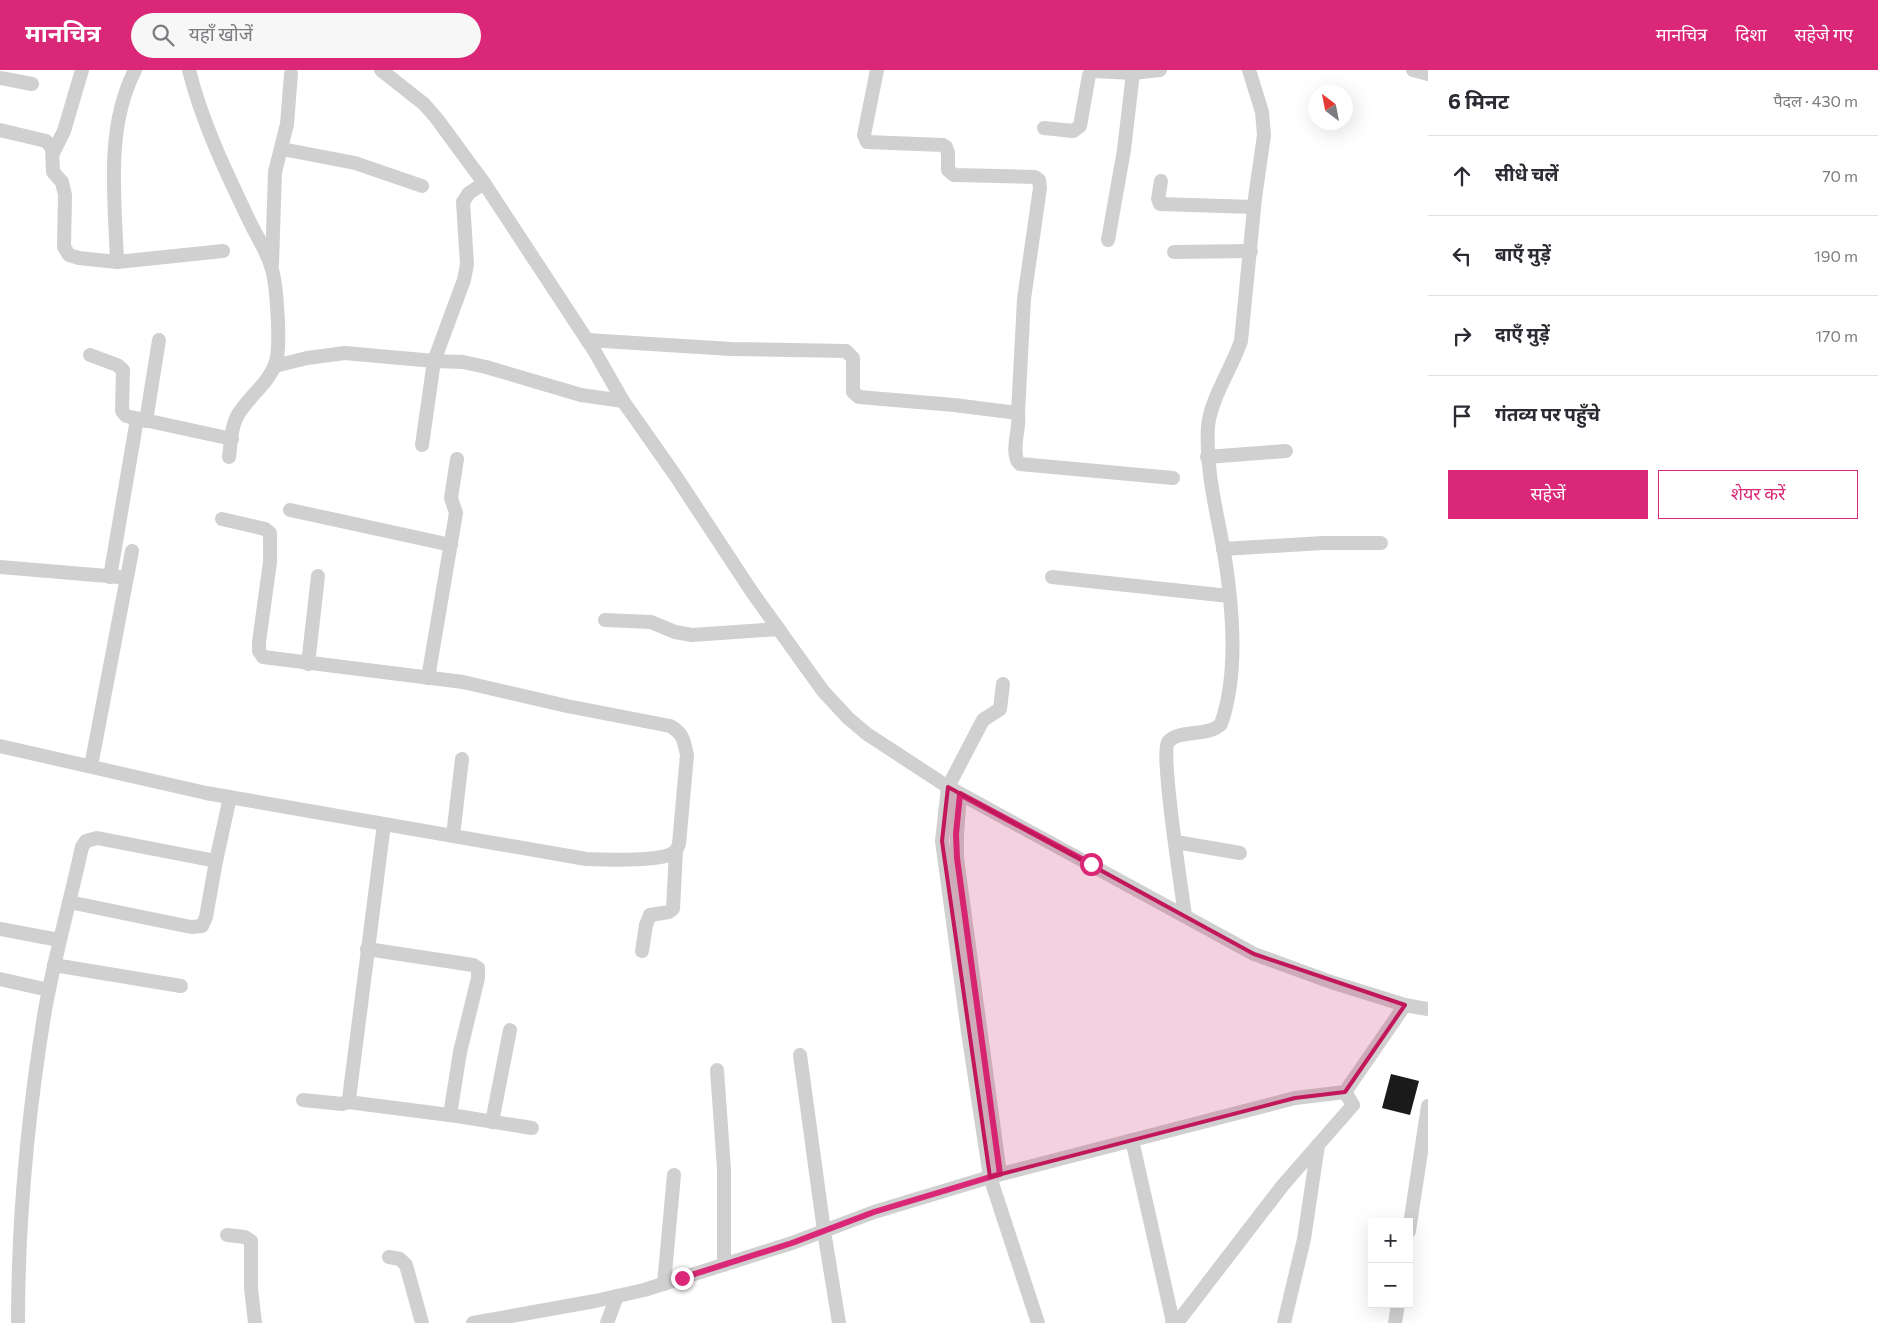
<!DOCTYPE html>
<html lang="hi">
<head>
<meta charset="utf-8">
<style>
  :root { --surface:#fff; --page:#f7f7f7; --text:#2b2b33; --muted:#7c7c81; --line:#e1e1e2; --accent:#db2777 }
  body { margin:0; font-family:Commissioner,"Noto Sans Devanagari",sans-serif; background:var(--page); color:var(--text) }
  .controls { position:absolute; right:15px; bottom:15px; display:grid; overflow:hidden; border-radius:0px; box-shadow:0 5px 20px #0002 }
  .controls button { width:45px; height:45px; display:grid; place-items:center; padding:0; border:0; border-bottom:1px solid var(--line); background:var(--surface); color:var(--text); font:25px sans-serif }
  .compass { position:absolute; left:1308px; top:15px; width:45px; height:45px; border-radius:50%; background:var(--surface); box-shadow:0 5px 20px #0002; rotate:328deg }
  .stop { position:absolute; width:15px; height:15px; margin:-11px; border:4px solid #db2777; border-radius:50%; background:#fff }
  .stop.end { background:#db2777; border-color:#fff; box-shadow:0 1px 5px #0008 }
  .list { margin:0; padding:0; list-style:none }
  h2 { display:flex; justify-content:space-between; align-items:center; height:65px; margin:0; padding:0 20px; font-size:21px }
  h2 small { font-size:16px; font-weight:400; color:var(--muted) }
  .list li { display:grid; grid-template-columns:32px 1fr auto; gap:15px; align-items:center; box-sizing:border-box; height:80px; padding:0 20px; border-top:1px solid var(--line) }
  .list b { display:block; font-size:19px; white-space:nowrap }
  .list em { font-size:16px; font-style:normal; color:var(--muted) }
  .actions { display:flex; gap:10px; padding:15px 20px }
  .actions a { flex:1; padding:11px 0; border:1px solid var(--accent); border-radius:0px; text-align:center; font-size:18px; color:var(--accent) }
  .actions .main { background:var(--accent); color:#fff }
  .icon { flex:none; width:28px; height:28px; fill:none; stroke:currentColor; stroke-width:2; stroke-linecap:round; stroke-linejoin:round }
  .map { position:relative; flex:none; width:1428px; height:1253px; overflow:hidden }
  header { display:flex; align-items:center; gap:30px; box-sizing:border-box; height:70px; padding:0 25px; background:var(--accent); color:#fff }
  header strong { font-size:24px }
  nav { display:flex; gap:28px; margin-inline-start:auto; font-size:18px }
  .search { width:350px; height:45px; background:var(--page); display:flex; align-items:center; gap:12px; box-sizing:border-box; padding:0 18px; border-radius:28px; color:var(--muted); font-size:19px }
  main { display:flex }
  aside { flex:1; background:var(--surface) }
  .map>svg:first-child { display:block }
  .building { fill:#1a1a1a }
  .lines { fill:none; stroke-linecap:round; stroke-linejoin:round }
  .minor { stroke:#d0d0d0; stroke-width:14 }
  .route { stroke:#db2777; stroke-width:6 }
  .marked { fill:#c2185b; fill-opacity:0.2; stroke:#c2185b; stroke-width:4; stroke-linejoin:round }
</style>
</head>
<body>
<header>
<strong>मानचित्र</strong>
<div class="search"><svg class="icon" aria-label="search" viewBox="0 0 24 24"><circle cx="10" cy="10" r="6"/><path d="M15 15l6 6"/></svg>यहाँ खोजें</div>
<nav><a>मानचित्र</a><a>दिशा</a><a>सहेजे गए</a></nav>
</header>
<main>
<div class="map">
<svg width="1428" height="1253" viewBox="0 0 1428 1253">
  <rect width="100%" height="100%" fill="#fff"/>
  <!-- building -->
  <polygon class="building" points="1391,1004 1419,1011 1410,1045 1382,1038"/>
  <g class="lines">
    <!-- minor -->
    <g class="minor">
      <path d="M189,0C202,52 225,100 248,148C255,164 266,179 271,196C277,213 280,269 277,287C273,310 251,324 239,343C231,355 231,372 229,387"/>
      <polyline points="381,0 424,34 437,49 484,113 595,282 623,331 675,405 752,522 823,621 848,648 867,664 948,717 1254,884 1331,912 1405,935 1428,939"/>
      <polyline points="877,0 864,65 867,72 943,75 946,77 948,83 948,100 954,105 1035,107 1039,110 1040,118 1024,229 1018,343"/>
      <polyline points="1413,0 1428,4"/>
      <polyline points="0,8 32,14"/>
      <polyline points="1044,58 1073,61 1080,56 1089,5 1093,1 1133,3 1160,0"/>
      <polyline points="0,60 46,71 52,78 53,102 62,112 65,125 64,177 69,185 79,188 117,192 223,181"/>
      <polyline points="282,79 355,93 422,116"/>
      <polyline points="53,83 64,61 82,0"/>
      <polyline points="1161,111 1158,129 1160,134 1254,137"/>
      <polyline points="1108,170 1124,80 1133,3"/>
      <polyline points="1174,182 1251,181"/>
      <path d="M117,192C115,128 105,59 135,0"/>
      <polyline points="272,194 275,102 287,54 291,4"/>
      <path d="M587,270L731,279L846,281L853,288V322L859,327L954,335L1018,343C1021,357 1009,384 1020,394L1173,408"/>
      <polyline points="90,285 117,295 123,300 122,341 126,346 232,369"/>
      <polyline points="275,296 307,288 345,283 434,291 463,292 486,297 581,325 623,331"/>
      <polyline points="146,351 159,270"/>
      <polyline points="422,375 434,291 464,210 467,194 463,132 469,123 484,113"/>
      <polyline points="1207,387 1286,381"/>
      <polyline points="290,440 451,475"/>
      <polyline points="1223,479 1323,473 1381,473"/>
      <polyline points="0,497 119,507"/>
      <polyline points="110,507 137,349"/>
      <polyline points="1052,507 1229,526"/>
      <polyline points="605,550 651,552 675,562 692,565 779,559"/>
      <polyline points="308,594 318,506"/>
      <polyline points="428,608 456,443 451,428 457,389"/>
      <polyline points="1003,614 1000,639 983,650 948,717 942,771 968,962 990,1107 1038,1253"/>
      <path d="M0,676L206,723L586,789C605,790 652,791 669,785C675,783 677,780 679,774L687,685C684,671 683,663 670,656L567,636L463,612L263,587L259,581V572L270,492V463L265,459L222,449"/>
      <polyline points="91,696 132,481"/>
      <polyline points="960,724 957,765 957,788 1000,1104"/>
      <polyline points="453,766 462,689"/>
      <polyline points="1176,772 1240,783"/>
      <polyline points="69,832 191,857 202,856 206,847 216,791 230,727"/>
      <path d="M1185,845C1182,823 1160,681 1168,672C1179,659 1209,667 1221,654C1238,606 1233,545 1226,495C1219,448 1205,404 1208,356C1211,328 1232,298 1241,271L1255,128L1264,65L1262,42L1249,0"/>
      <polyline points="0,859 59,870"/>
      <polyline points="367,879 473,895 478,898 478,908 460,982 450,1045"/>
      <polyline points="642,881 646,855 650,845 669,842 673,839 676,781"/>
      <polyline points="54,895 181,916"/>
      <polyline points="0,909 49,920"/>
      <polyline points="800,985 824,1161 839,1253"/>
      <polyline points="717,1000 724,1099 724,1195"/>
      <polyline points="303,1030 342,1034 348,1032 349,1029 384,754"/>
      <polyline points="348,1032 457,1046 532,1058"/>
      <polyline points="492,1052 510,960"/>
      <polyline points="1132,1070 1173,1252"/>
      <polyline points="1409,1161 1428,1036"/>
      <polyline points="227,1165 245,1167 251,1171 251,1218 255,1253"/>
      <polyline points="389,1187 400,1189 406,1195 422,1253"/>
      <polyline points="664,1214 674,1105"/>
      <path d="M18,1253C18,1148 28,1043 45,940C55,885 70,832 82,777L86,771L97,768L216,791"/>
      <polyline points="473,1253 595,1231 644,1220 792,1173 874,1142 990,1107 1295,1028 1345,1022 1405,935"/>
      <polyline points="607,1253 617,1226"/>
      <polyline points="1172,1253 1180,1249 1283,1115 1353,1035 1345,1022"/>
      <polyline points="1284,1253 1304,1169 1318,1075"/>
      <polyline points="1395,1253 1398,1234"/>
    </g>
  </g>
  <g class="lines">
    <!-- route -->
    <polyline class="route" points="682,1208 792,1173 874,1142 1000,1104 957,788 956,764 960,724 1091,794"/>
  </g>
  <!-- marked area -->
  <path class="marked" d="M948,717L1254,884L1405,935L1345,1022L1295,1028L990,1107L942,771Z"/>
</svg>
<div class="controls">
<button>+</button>
<button>−</button>
</div>
<svg class="compass" viewBox="-18 -18 36 36"><path d="M0-13l5 13h-10z" fill="#e53935"/><path d="M0 13l5-13h-10z" fill="#7c7c81"/></svg>
<div class="stop" style="left:1091px;top:794px"></div>
<div class="stop end" style="left:682px;top:1208px"></div>
</div>
<aside>
<h2>6 मिनट<small>पैदल · 430 m</small></h2>
<ul class="list">
<li><svg class="icon" aria-label="ahead" viewBox="0 0 24 24"><path d="M12 20V5M6 11l6-6 6 6"/></svg><div><b>सीधे चलें</b></div><em>70 m</em></li>
<li><svg class="icon" aria-label="left" viewBox="0 0 24 24"><path d="M17 20v-9H6M10 6l-5 5 5 5"/></svg><div><b>बाएँ मुड़ें</b></div><em>190 m</em></li>
<li><svg class="icon" aria-label="right" viewBox="0 0 24 24"><path d="M7 20v-9h11M14 6l5 5-5 5"/></svg><div><b>दाएँ मुड़ें</b></div><em>170 m</em></li>
<li><svg class="icon" aria-label="arrive" viewBox="0 0 24 24"><path d="M6 21V4h12l-3 4 3 4H6"/></svg><div><b>गंतव्य पर पहुँचे</b></div></li>
</ul>
<div class="actions"><a class="main">सहेजें</a><a>शेयर करें</a></div>
</aside>
</main>
</body>
</html>
